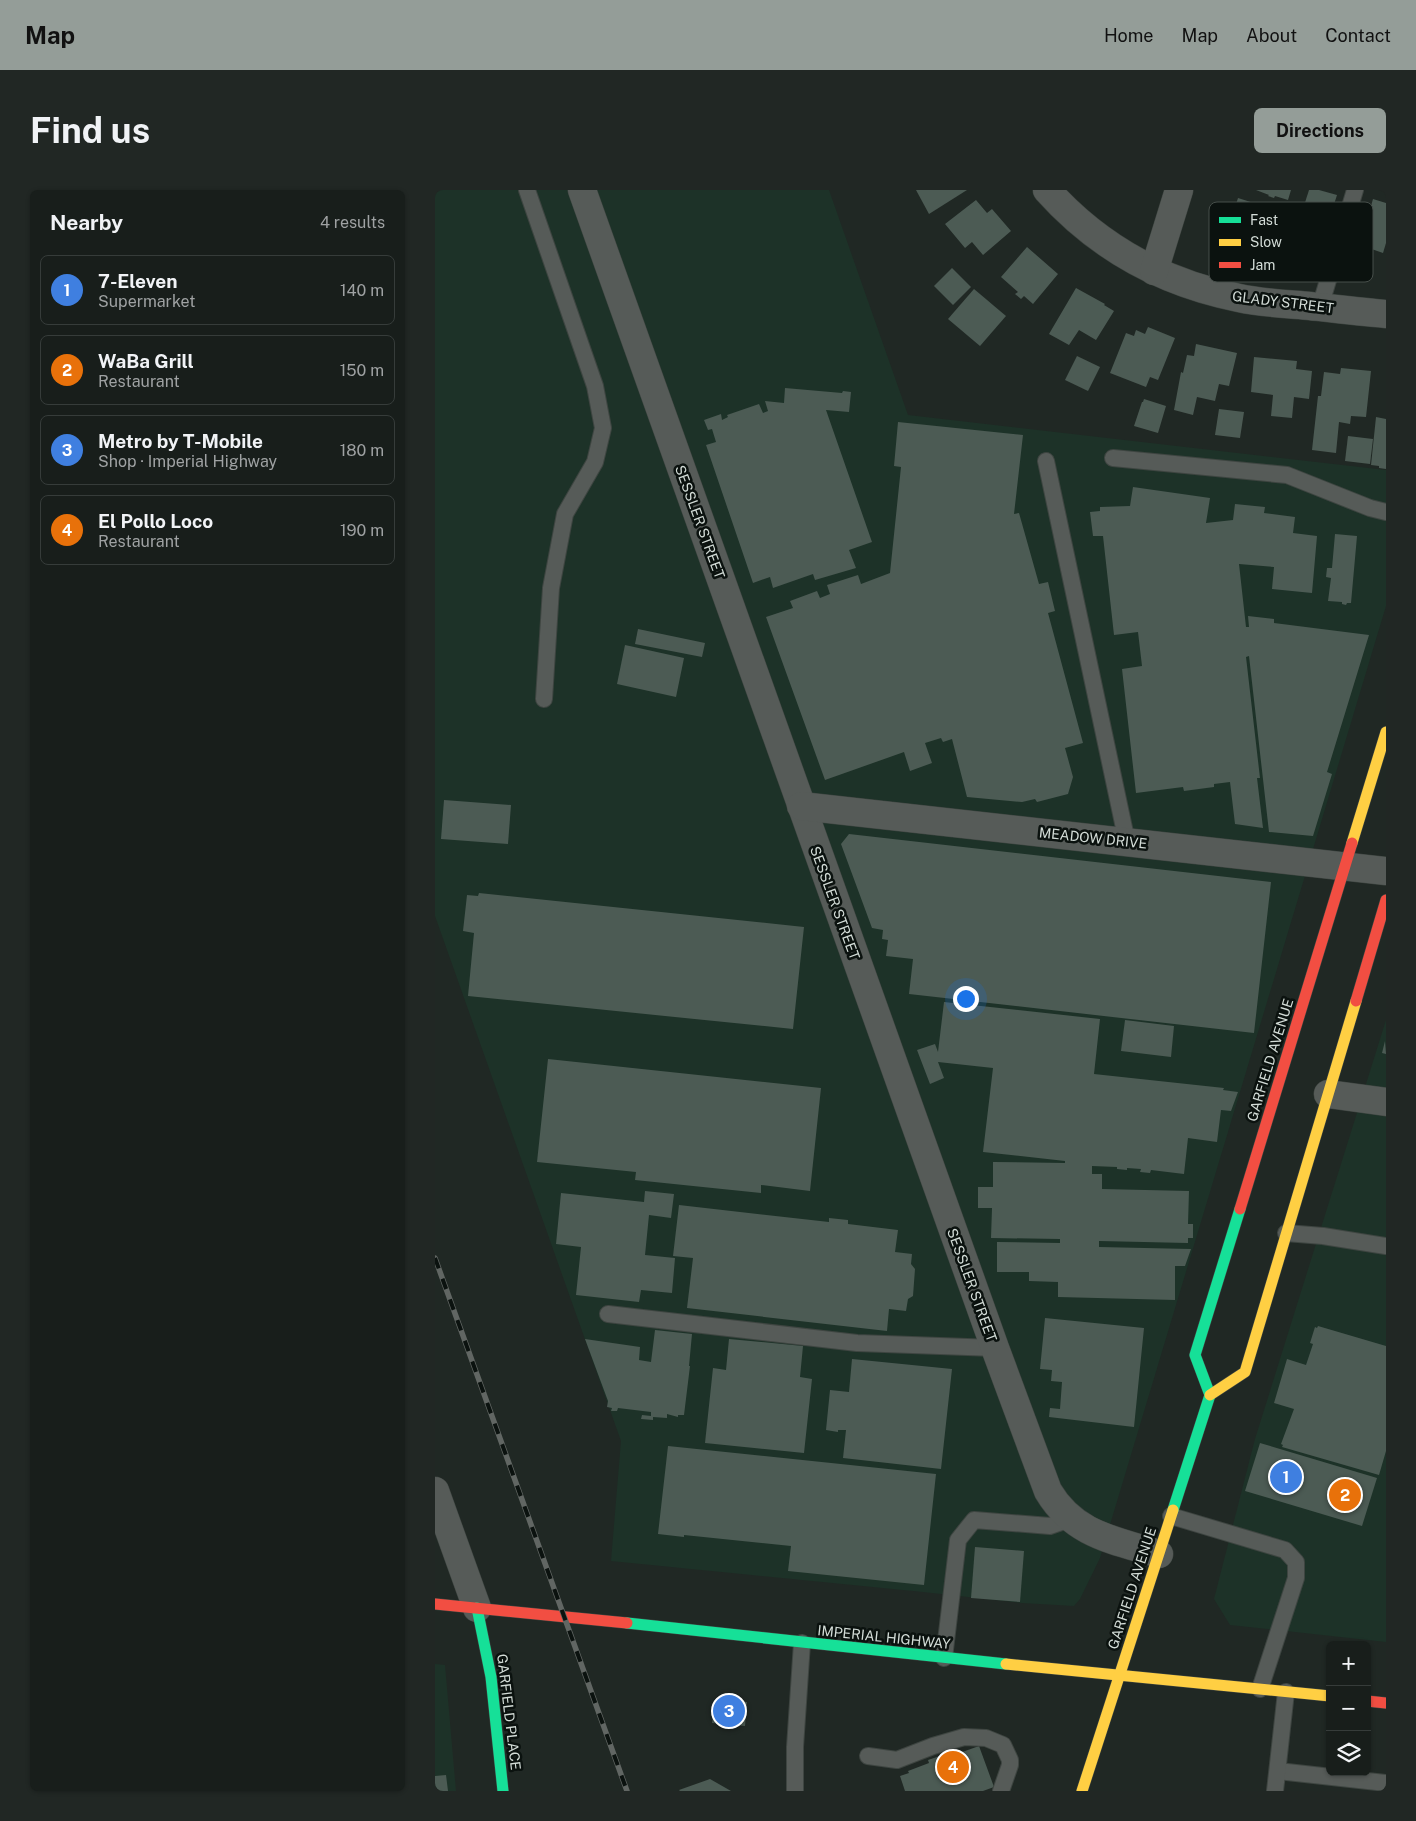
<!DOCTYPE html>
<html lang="en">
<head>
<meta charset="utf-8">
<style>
  :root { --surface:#181e1b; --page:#212724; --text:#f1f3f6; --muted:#9fa2a3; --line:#363c3a; --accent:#949d98 }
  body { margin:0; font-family:"Public Sans",sans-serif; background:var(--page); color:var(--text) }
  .controls { position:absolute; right:15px; bottom:15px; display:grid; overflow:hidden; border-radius:8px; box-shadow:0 1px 4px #0004 }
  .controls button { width:45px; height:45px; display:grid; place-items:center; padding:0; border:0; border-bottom:1px solid var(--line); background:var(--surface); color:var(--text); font:25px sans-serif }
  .you { position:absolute; left:530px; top:808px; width:18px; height:18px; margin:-12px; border:4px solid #fff; border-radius:50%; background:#1a73e8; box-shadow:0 0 0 8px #1a73e833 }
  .badge { display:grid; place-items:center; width:32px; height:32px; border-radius:50%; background:var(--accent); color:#fff; font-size:16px; font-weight:700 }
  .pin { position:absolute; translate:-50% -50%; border:2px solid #fff; box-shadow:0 1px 5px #0006 }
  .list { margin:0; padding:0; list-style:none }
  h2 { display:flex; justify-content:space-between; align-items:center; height:65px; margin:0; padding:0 20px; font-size:21px }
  h2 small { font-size:16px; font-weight:400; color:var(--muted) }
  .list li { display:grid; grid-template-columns:32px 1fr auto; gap:15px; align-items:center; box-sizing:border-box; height:70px; margin:0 10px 10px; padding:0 10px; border:1px solid var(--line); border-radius:8px }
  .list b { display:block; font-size:19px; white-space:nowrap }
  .list p { margin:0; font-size:16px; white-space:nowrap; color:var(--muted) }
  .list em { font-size:16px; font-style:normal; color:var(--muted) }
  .icon { flex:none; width:28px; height:28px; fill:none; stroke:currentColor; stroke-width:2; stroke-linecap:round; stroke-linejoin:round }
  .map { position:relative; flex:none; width:951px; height:1601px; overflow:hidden; border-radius:8px }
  header { display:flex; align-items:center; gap:30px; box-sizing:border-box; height:70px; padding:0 25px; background:var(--accent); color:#111 }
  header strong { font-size:24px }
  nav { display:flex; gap:28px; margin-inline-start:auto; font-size:18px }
  .intro { display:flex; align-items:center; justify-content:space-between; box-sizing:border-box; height:120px; padding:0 30px }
  h1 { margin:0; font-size:35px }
  .button { padding:12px 22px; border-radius:8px; background:var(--accent); color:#111; font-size:18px; font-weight:700 }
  main { display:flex; gap:30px; padding:0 30px }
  aside { flex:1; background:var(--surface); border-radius:8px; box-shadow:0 1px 4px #0004 }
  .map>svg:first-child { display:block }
  .built { fill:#1d3228 }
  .building { fill:#4c5b54 }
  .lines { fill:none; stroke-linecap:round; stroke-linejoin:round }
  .lane-casing { stroke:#3e4541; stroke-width:18 }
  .street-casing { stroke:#3e4541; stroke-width:29 }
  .fast-casing { stroke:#3e4541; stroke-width:12 }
  .slow-casing { stroke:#3e4541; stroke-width:12 }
  .jam-casing { stroke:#3e4541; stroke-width:12 }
  .lane { stroke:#565b58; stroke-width:16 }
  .street { stroke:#565b58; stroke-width:28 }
  .fast { stroke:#16e098; stroke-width:11 }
  .slow { stroke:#ffcf43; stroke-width:11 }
  .jam { stroke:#f24e42; stroke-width:11 }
  .rail-casing { stroke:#616663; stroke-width:5.5 }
  .rail { stroke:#0b120f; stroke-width:4; stroke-dasharray:11; stroke-linecap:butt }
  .labels { text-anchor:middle; stroke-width:5; stroke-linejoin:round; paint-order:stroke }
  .street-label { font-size:14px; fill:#d3dcd7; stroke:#0b120f }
  .key { fill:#0b120f; stroke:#474f4b; stroke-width:1 }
  .key-label { font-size:14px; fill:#d3dcd7 }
</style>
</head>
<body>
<header>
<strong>Map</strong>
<nav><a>Home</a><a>Map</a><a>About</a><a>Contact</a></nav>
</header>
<div class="intro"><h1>Find us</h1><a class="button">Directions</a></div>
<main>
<aside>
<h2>Nearby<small>4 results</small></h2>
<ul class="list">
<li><span class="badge" style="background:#3f7fe0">1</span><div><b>7-Eleven</b><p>Supermarket</p></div><em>140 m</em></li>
<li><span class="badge" style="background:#e8710a">2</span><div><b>WaBa Grill</b><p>Restaurant</p></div><em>150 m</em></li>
<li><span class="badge" style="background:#3f7fe0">3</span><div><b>Metro by T-Mobile</b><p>Shop · Imperial Highway</p></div><em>180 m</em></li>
<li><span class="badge" style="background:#e8710a">4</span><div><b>El Pollo Loco</b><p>Restaurant</p></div><em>190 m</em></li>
</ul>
</aside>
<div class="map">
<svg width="951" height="1601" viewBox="0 0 951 1601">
  <rect width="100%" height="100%" fill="#202824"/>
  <!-- built -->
  <g class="built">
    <polygon points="0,0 394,0 473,225 951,280 951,416 665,1368 645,1409 639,1416 587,1413 488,1402 176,1371 186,1251 0,726"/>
    <polygon points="951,830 951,1452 795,1435 779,1409 820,1249"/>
    <polygon points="0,1474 10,1475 21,1601 0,1601"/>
  </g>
  <!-- building -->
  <g class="building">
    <polygon points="481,0 532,0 494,24"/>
    <polygon points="821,0 856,0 853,10 840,6 839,8 833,6 834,5"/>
    <polygon points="874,0 884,0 902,5 894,30 867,22"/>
    <polygon points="803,8 838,19 833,35 847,39 839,68 796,54 801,38 794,36"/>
    <polygon points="938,9 951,13 951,53 948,63 925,55"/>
    <polygon points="541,10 552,23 557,19 576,41 548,65 537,52 530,58 510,34"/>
    <polygon points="592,57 623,84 598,114 589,106 586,109 580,104 583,102 566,87"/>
    <polygon points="517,78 536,97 518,115 499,96"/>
    <polygon points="641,98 670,114 669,115 679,121 661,150 644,140 634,155 614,144"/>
    <polygon points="539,99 571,126 545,156 513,129"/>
    <polygon points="713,137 740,148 723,190 715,187 711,197 675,183 691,143 699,146 701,140 710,144"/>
    <polygon points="761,154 802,163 794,196 784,194 780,211 762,207 758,225 739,220 746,182 748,183 752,165 759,166"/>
    <polygon points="642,166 665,177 653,201 630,190"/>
    <polygon points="819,167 862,171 861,179 877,181 874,209 859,207 857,228 836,226 838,205 816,202"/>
    <polygon points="906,178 936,181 931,227 916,226 915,234 904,232 901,263 877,260 883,206 886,206 889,182 905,184"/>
    <polygon points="350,198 407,203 408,201 416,202 414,222 391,220 437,352 414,360 421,378 380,390 378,384 338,398 335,387 318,393 271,255 281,252 277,239 273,240 269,230 286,224 287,230 293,227 292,225 324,214 328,223 333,221 330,211 349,213"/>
    <polygon points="709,209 731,216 723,243 699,236 707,212 708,212"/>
    <polygon points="784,219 809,222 805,248 780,245"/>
    <polygon points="941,227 951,229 951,279 944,278 944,276 936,275"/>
    <polygon points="463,232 588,245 579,324 584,323 604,394 613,392 620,421 613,423 648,553 630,558 638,587 633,604 602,612 600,609 587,612 532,607 517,549 508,552 506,548 490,553 497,573 475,581 469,562 390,590 331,427 358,418 355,411 382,401 385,408 395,404 392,395 423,385 426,394 455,383 466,277 459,276"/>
    <polygon points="913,246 938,249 935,274 910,271"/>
    <polygon points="698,297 775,308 771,333 798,330 800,314 830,317 829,323 860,327 858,343 882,346 877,403 837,399 839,377 804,374 811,437 814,437 813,426 839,429 839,433 934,445 892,582 897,584 878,646 834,642 814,466 811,467 825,588 822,588 828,638 800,634 795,592 779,594 779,597 749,601 748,597 701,603 687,479 707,476 703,442 679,445 668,346 658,346 655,322 665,321 665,317 695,316"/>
    <polygon points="900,344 922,346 916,413 912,413 911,415 907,414 907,412 893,411 896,388 891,387 892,378 897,378"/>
    <polygon points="203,439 270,453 267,467 200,454"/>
    <polygon points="190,455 249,468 241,507 182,494"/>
    <polygon points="9,610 76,615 73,654 6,649"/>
    <polygon points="414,644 836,692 819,843 474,804 478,769 451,766 453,750 447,749 448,740 437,738 406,654"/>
    <polygon points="44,703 369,737 358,839 33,806 39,743 28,741 32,705 43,706"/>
    <polygon points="509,812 665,829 659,884 789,898 788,900 803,902 796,921 786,920 782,952 753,948 749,984 716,980 715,983 705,982 706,979 692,978 692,980 682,979 682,977 657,976 657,984 667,984 667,999 754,1001 753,1034 758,1034 758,1048 753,1048 753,1053 664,1051 664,1057 756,1059 750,1076 740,1076 740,1110 623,1107 623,1092 594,1091 594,1082 562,1082 562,1052 625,1053 625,1049 556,1048 557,1018 543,1018 543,997 558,997 558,972 630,973 630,971 548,962 558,878 503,872 509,888 495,894 482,860 500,854 503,862"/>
    <polygon points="690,830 739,836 736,867 686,861"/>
    <polygon points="950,851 951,864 947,863"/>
    <polygon points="113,869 386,898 375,1001 326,995 326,1003 200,990 201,982 102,972"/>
    <polygon points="210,1001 239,1004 236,1028 214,1025 210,1065 240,1068 237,1103 206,1100 204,1112 141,1105 146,1057 121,1054 126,1003 209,1012"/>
    <polygon points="244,1015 394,1032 394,1028 413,1030 413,1034 463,1040 460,1062 477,1064 476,1074 480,1079 478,1106 473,1109 471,1121 454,1119 452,1141 252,1118 258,1068 238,1066"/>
    <polygon points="610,1128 709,1138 699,1237 614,1227 615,1218 625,1219 627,1192 616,1191 617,1180 605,1179"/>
    <polygon points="883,1136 951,1156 951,1261 944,1285 847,1257 848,1255 846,1254 859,1219 839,1213 852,1169 871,1175 878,1154 875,1153 880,1137 882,1138"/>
    <polygon points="220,1140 257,1144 254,1176 255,1176 249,1225 243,1225 243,1227 232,1224 232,1228 218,1227 218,1230 206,1229 207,1225 216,1226 216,1222 183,1218 182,1221 176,1221 177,1218 172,1217 173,1211 150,1149 205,1157 204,1170 216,1172"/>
    <polygon points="294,1149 368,1156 365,1187 377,1189 369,1263 270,1253 278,1178 291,1180"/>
    <polygon points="417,1169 517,1179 506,1279 408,1268 411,1240 403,1240 403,1242 391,1240 395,1200 414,1202"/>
    <polygon points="825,1253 942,1288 927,1336 810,1301"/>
    <polygon points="233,1256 501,1284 489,1395 353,1381 356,1356 249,1345 249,1347 223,1344"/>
    <polygon points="540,1357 589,1361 585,1412 536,1408"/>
    <polygon points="280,1509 312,1512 310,1536 277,1533"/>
    <polygon points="544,1556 559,1597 548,1601 470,1601 465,1586 474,1583 473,1581 494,1573 493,1570 517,1562 519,1565"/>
    <polygon points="11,1585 13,1601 0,1601 0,1586"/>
    <polygon points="275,1589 296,1601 245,1601 244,1600"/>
  </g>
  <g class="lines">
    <defs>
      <g id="lane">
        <polyline points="92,0 160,196 168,238 160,272 130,324 116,398 109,509"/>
        <polyline points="885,117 920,0"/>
        <polyline points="678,268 852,285 935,318 951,322"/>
        <polyline points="611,271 692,652"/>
        <polyline points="851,1043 888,1046 951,1056"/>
        <polyline points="173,1124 422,1153 560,1158"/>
        <polyline points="736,1326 850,1360 861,1372 861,1388 825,1499"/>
        <polyline points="509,1468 523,1350 539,1330 615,1336 635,1329"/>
        <polyline points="433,1566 462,1570 498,1556 529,1547 551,1548 568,1555 575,1570 575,1575 566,1601"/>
        <polyline points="843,1581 951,1593"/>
        <polyline points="360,1601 360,1557 367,1453"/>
        <polyline points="840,1601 851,1502"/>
      </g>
      <g id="street">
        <path d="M147,0L560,1158L613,1301C639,1345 679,1350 724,1364"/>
        <path d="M612,0C663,57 729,93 804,108C827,113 852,114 875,116C901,119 926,122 951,124"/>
        <polyline points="719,81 744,0"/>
        <polyline points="366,616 951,681"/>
        <polyline points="893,904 951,912"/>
        <polyline points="0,1301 42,1418"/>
      </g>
      <g id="fast">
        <polyline points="738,1320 775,1205 760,1165 805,1019"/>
        <polyline points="42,1418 56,1487 68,1601"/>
        <polyline points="192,1433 571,1474"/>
      </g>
      <g id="slow">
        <polyline points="917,653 951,542"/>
        <polyline points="775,1205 810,1182 921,811"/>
        <polyline points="571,1474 895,1506"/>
        <polyline points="647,1601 738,1320"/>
      </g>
      <g id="jam">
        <polyline points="921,811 951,710"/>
        <polyline points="805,1019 917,653"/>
        <polyline points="0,1414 192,1433"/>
        <polyline points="932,1511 951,1513"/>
      </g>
    </defs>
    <!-- lane casing -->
    <use href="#lane" class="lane-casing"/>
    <!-- street casing -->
    <use href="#street" class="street-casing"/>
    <!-- fast casing -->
    <use href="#fast" class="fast-casing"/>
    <!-- slow casing -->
    <use href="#slow" class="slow-casing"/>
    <!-- jam casing -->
    <use href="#jam" class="jam-casing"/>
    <!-- lane -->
    <use href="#lane" class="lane"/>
    <!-- street -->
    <use href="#street" class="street"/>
    <!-- fast -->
    <use href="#fast" class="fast"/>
    <!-- slow -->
    <use href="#slow" class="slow"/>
    <!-- jam -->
    <use href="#jam" class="jam"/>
    <defs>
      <polyline id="rail" points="0,1068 192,1601"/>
    </defs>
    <!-- rail casing -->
    <use href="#rail" class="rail-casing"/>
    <!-- rail -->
    <use href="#rail" class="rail"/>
  </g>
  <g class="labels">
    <!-- street labels -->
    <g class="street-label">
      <text transform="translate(848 112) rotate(7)" y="5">GLADY STREET</text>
      <text transform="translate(265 332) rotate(70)" y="5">SESSLER STREET</text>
      <text transform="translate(658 648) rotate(6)" y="5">MEADOW DRIVE</text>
      <text transform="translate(400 713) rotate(70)" y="5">SESSLER STREET</text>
      <text transform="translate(835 870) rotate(-73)" y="5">GARFIELD AVENUE</text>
      <text transform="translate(537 1095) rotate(70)" y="5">SESSLER STREET</text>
      <text transform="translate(697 1398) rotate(-72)" y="5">GARFIELD AVENUE</text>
      <text transform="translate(449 1447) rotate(6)" y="5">IMPERIAL HIGHWAY</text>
      <text transform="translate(74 1522) rotate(83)" y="5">GARFIELD PLACE</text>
    </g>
  </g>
  <!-- legend -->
  <rect x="774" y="12" width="164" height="80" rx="8" class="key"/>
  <rect x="784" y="27" width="22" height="6" fill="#16e098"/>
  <rect x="784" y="49" width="22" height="7" fill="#ffcf43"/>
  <rect x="784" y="72" width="22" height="6" fill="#f24e42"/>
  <g class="key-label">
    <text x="815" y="35">Fast</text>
    <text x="815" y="57">Slow</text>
    <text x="815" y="80">Jam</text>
  </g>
</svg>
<div class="controls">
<button>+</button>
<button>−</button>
<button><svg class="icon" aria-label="layers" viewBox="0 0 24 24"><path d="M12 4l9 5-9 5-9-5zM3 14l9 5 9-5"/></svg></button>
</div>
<div class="you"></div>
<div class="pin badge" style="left:851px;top:1287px;background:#3f7fe0">1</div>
<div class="pin badge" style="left:910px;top:1305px;background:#e8710a">2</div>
<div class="pin badge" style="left:294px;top:1521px;background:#3f7fe0">3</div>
<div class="pin badge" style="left:518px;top:1577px;background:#e8710a">4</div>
</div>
</main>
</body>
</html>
